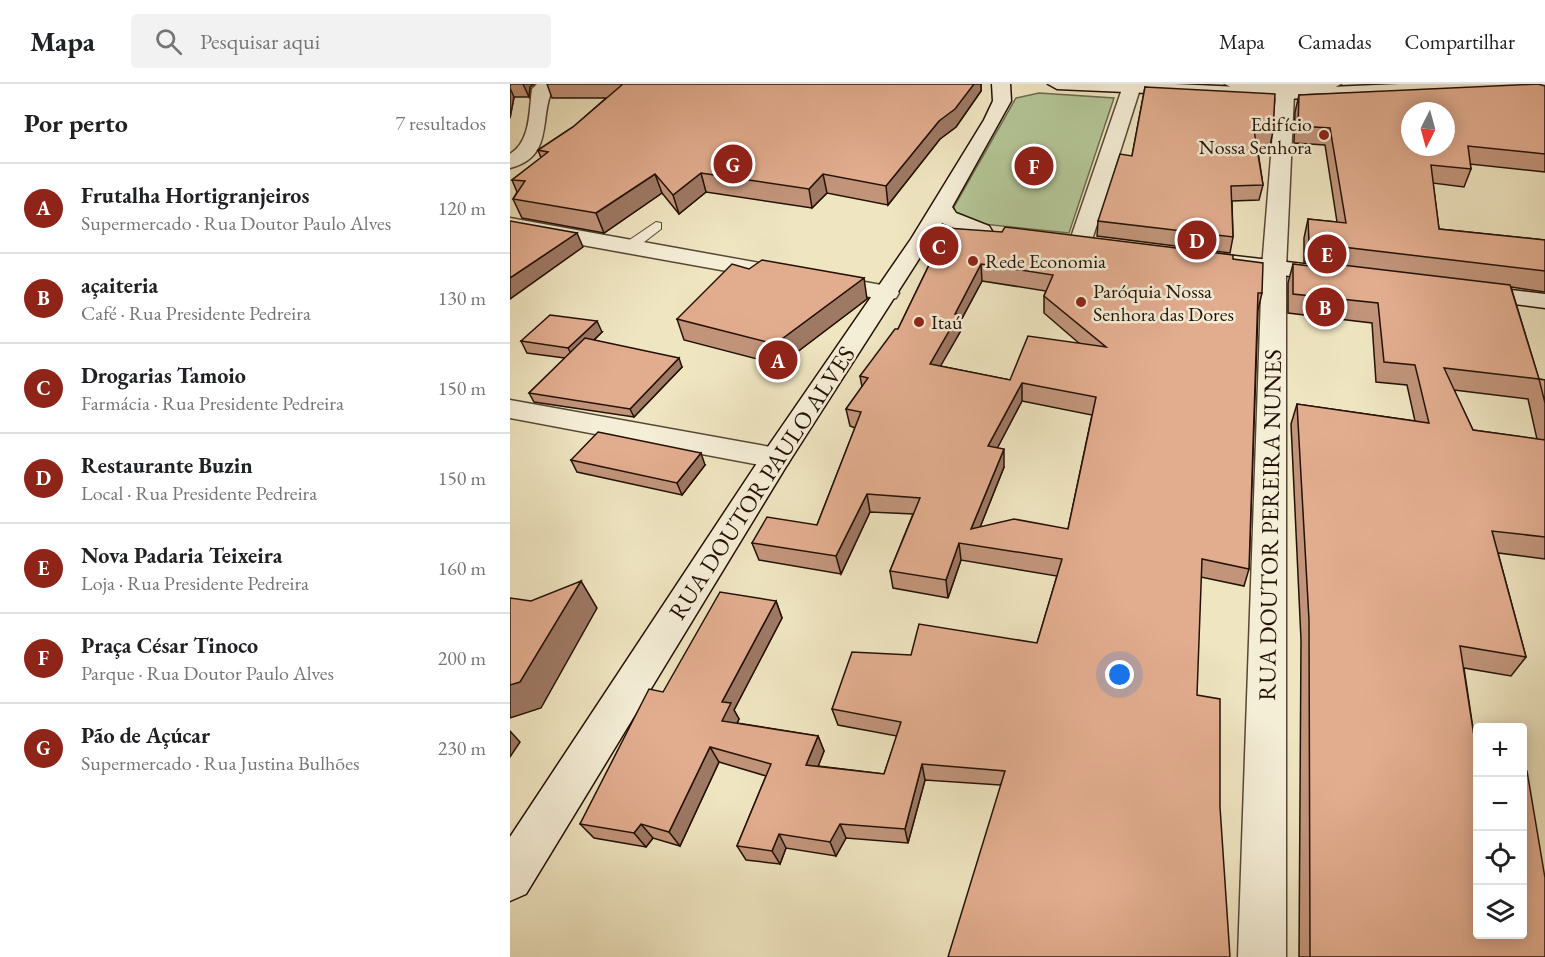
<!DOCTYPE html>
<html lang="pt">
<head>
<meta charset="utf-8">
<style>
  :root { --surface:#fff; --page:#f2f2f2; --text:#202124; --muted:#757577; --line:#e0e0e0; --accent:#8f2418 }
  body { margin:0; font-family:"EB Garamond",serif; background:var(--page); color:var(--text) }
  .controls { position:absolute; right:18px; bottom:18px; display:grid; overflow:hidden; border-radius:6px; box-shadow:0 3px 15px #0003 }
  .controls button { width:54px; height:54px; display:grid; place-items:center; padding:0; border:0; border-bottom:2px solid var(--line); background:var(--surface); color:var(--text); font:30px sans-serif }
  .compass { position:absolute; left:891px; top:18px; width:54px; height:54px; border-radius:50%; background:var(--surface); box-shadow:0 3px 15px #0003; rotate:186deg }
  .you { position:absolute; left:610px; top:591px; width:21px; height:21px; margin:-15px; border:4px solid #fff; border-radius:50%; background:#1a73e8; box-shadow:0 0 0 9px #1a73e833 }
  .badge { display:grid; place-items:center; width:39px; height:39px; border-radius:50%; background:var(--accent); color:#fff; font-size:20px; font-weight:700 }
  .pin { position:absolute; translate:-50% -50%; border:3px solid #fff; box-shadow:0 2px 6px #0006 }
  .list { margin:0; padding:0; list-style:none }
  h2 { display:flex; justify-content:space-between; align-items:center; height:78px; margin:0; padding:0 24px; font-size:26px }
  h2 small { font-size:20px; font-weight:400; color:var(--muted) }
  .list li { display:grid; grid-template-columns:39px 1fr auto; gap:18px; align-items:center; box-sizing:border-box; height:90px; padding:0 24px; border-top:2px solid var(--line) }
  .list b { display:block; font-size:22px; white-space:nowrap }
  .list p { margin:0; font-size:20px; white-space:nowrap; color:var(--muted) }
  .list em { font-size:20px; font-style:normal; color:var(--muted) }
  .icon { flex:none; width:33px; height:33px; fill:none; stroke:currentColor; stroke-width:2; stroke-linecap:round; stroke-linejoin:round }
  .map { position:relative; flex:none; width:1035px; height:873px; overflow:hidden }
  header { display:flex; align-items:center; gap:36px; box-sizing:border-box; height:84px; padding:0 30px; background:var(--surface); border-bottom:2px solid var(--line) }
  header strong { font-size:28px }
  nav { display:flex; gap:33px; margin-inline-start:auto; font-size:21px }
  .search { width:420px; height:54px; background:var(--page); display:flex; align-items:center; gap:15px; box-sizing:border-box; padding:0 21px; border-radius:6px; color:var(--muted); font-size:22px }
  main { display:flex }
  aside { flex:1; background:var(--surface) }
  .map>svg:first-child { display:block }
  .green { fill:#b4c697; stroke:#6c6c4e; stroke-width:1.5 }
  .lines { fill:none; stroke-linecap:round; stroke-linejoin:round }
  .lane-casing { stroke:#574634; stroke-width:2 }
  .street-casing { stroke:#574634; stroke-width:3 }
  .secondary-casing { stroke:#241105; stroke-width:3 }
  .lane { fill:#f5eed7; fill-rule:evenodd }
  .street { fill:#f5eed7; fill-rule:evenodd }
  .secondary { fill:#f5eed7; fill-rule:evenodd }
  .wall { fill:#c2957b; stroke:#241105; stroke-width:1.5; fill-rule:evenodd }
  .shaded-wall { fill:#9e7964; stroke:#241105; stroke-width:1.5 }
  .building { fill:#e2ad8f; stroke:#241105; stroke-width:1.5; fill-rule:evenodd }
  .poi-dot { fill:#8f2418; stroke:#f5eed7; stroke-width:2 }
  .labels { text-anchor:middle; stroke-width:5; stroke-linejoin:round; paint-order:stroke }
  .far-poi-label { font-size:20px; fill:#241105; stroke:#f5eed7; text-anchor:start }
  .street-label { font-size:24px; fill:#241105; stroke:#f5eed7 }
</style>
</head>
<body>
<header>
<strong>Mapa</strong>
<div class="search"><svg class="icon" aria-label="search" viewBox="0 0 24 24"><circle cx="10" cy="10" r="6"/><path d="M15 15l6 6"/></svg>Pesquisar aqui</div>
<nav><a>Mapa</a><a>Camadas</a><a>Compartilhar</a></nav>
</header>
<main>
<aside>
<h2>Por perto<small>7 resultados</small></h2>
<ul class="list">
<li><span class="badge">A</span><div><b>Frutalha Hortigranjeiros</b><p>Supermercado · Rua Doutor Paulo Alves</p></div><em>120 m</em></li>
<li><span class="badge">B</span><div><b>açaiteria</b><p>Café · Rua Presidente Pedreira</p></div><em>130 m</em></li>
<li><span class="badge">C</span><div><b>Drogarias Tamoio</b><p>Farmácia · Rua Presidente Pedreira</p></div><em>150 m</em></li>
<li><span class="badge">D</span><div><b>Restaurante Buzin</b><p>Local · Rua Presidente Pedreira</p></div><em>150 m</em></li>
<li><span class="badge">E</span><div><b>Nova Padaria Teixeira</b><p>Loja · Rua Presidente Pedreira</p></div><em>160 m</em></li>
<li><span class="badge">F</span><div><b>Praça César Tinoco</b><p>Parque · Rua Doutor Paulo Alves</p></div><em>200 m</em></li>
<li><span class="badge">G</span><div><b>Pão de Açúcar</b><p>Supermercado · Rua Justina Bulhões</p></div><em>230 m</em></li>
</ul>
</aside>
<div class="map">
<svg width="1035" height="873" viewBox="0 0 1035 873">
  <rect width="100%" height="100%" fill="#efe5c1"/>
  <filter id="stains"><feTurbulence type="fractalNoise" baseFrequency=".00333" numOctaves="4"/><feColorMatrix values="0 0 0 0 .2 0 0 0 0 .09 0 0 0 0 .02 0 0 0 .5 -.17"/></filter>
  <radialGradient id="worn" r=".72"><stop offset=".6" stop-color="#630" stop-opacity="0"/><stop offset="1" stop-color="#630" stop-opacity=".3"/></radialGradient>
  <!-- green -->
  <polygon class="green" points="529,9 604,14 559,149 464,139 446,133 444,123 506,14"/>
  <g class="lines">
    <defs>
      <polygon id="lane" points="146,138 151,139 151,145 125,165 115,165 115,159"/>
      <g id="street">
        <path d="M27,0H46C26,28 48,72 0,84V70C21,57 19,27 22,5Z"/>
        <polygon points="622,0 630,5 581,159 578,164 562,164 559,159 612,5"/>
        <polygon points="715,0 831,0 822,5 776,5 784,10 776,184 776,873 728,873 752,184 766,10 774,5 724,5"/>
        <polygon points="1026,0 1035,0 1035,6 1029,5"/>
        <polygon points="0,134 377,202 386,204 389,209 386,214 377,216 0,148"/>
        <polygon points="0,316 266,364 277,367 281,374 277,381 266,384 0,334"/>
      </g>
      <g id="secondary">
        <polygon points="482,0 500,0 501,17 442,123 446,129 479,142 482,147 479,152 463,152 432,139 277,381 16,810 0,817 0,753 255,367 401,155 474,36 483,17"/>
        <polygon points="538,0 665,0 775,5 889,0 1019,0 1010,5 775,15 547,5"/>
        <polygon points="708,170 827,184 835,186 839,191 835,196 827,198 700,182 696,177 700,172"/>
        <polygon points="958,201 1035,210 1035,224 949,213 946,208 949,203"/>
      </g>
    </defs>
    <!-- lane casing -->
    <use href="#lane" class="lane-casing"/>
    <!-- street casing -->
    <use href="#street" class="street-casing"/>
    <!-- secondary casing -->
    <use href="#secondary" class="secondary-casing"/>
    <!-- lane -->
    <use href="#lane" class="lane"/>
    <!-- street -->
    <use href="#street" class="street"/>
    <!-- secondary -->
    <use href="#secondary" class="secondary"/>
  </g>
  <!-- wall -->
  <g class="wall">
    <polygon points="0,0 24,0 20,3 19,13 4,13 0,34"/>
    <polygon points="37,0 471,0 471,7 446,43 430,55 378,121 317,109 302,124 196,108 169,130 152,109 94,149 12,134 3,115 7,108 2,96 31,74 28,66 63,43 96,14 42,14"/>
    <path d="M1035,2V88L960,80L961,85L954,103L923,99L929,145L1035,156V208L1001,203L1029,295L1035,296V475L988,469L1016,573L1001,592L954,584L968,678L1035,873H789L791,556L781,340L787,320L905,337L897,301L866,298L862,239L778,229V199L783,180L798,182L799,178H794V154L798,135L827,138L815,61L784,59L785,28L789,11ZM944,306L1018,315L1027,355L963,346Z"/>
    <polygon points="635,3 763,47 760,62 747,61 753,101 749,116 722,117 723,153 720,169 587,152 588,137 622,72"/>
    <path d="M437,144L723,175L752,209L748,226L739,485L734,502L691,493L490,701L415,696L398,759L336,754L326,772L276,764L270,780L236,776L227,762L256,692L209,678L170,762L143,754L136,763L84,754L70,740L153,608L266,517L272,534L224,626L229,635L227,639L308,652L314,667L308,682L374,690L387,652L328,641L322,625L401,571L527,559L547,492L451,476L438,514L383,504L380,487L403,430L360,428L331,490L249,476L242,459L307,441L345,344L340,342L336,325L352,303L350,292L388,245ZM472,197L536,207L534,212V229L570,260L500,296L430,282L450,248L449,240ZM512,317L582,331L558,445L470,443L494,383L487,364Z"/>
    <polygon points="357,215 270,281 174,256 167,235"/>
    <polygon points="92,248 84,256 172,283 124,333 24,318 19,309 55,274 17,269 11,257"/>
    <polygon points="61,376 195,381 172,411 67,388"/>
  </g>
  <!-- shaded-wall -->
  <g class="shaded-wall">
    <polygon points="13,0 24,0 20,3 19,13"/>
    <polygon points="464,0 471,0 471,7 446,43 430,55 378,121 376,102 429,37"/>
    <polygon points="0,4 4,13 0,34"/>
    <polygon points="191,89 196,108 169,130 163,111"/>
    <polygon points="145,90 152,109 94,149 86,129"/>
    <polygon points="313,90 317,109 302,124 299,105"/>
    <polygon points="67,149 73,163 0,215 0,194"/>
    <polygon points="471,180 472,197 449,240 450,248 422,297 420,280 445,230"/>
    <polygon points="354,194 357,215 270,281 265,260"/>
    <polygon points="87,237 92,248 64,275 58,264"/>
    <polygon points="169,274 172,283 124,333 120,325"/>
    <polygon points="512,299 512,317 479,380 478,362"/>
    <polygon points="494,365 494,383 463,461 461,445"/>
    <polygon points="191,369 195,381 172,411 167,399"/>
    <polygon points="357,410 360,428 331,490 326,472"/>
    <polygon points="449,459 451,476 438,514 436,496"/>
    <polygon points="71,497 87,524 31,624 0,634 0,601"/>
    <polygon points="266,517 272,534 224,626 229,635 220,653 212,637 212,618"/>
    <polygon points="0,647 10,658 0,673"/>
    <polygon points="308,652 314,667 303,696 296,681"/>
    <polygon points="200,663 209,678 170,762 159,748"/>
    <polygon points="412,680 415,696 398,759 395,745"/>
    <polygon points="131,740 143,754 136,763 124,749"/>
    <polygon points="330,740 336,754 326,772 320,758"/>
    <polygon points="269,750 276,764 270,780 262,767"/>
  </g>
  <!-- building -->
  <g class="building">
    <polygon points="113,0 464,0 445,25 429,37 376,102 313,90 299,105 191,89 163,111 145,90 86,129 3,115 15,97 2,96 38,68 28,66 63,43"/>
    <path d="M1028,0L1035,2V70L958,62L961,85L921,81L929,145L1035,156V187L799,159L798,135L836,139L820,44L788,42L789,11ZM900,27H936V63H900Z"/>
    <polygon points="635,3 765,10 763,47 744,46 753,101 721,102 723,153 588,137 610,70 622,72"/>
    <polygon points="0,137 67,149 0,194"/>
    <path d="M495,143L723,171V175L753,179L752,209H748L739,485L692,475L687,611L710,615V723L720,873H438L495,687L412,680L395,745L330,740L320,758L269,750L262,767L227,762L261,680L200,663L159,748L131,740L124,749L70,740L139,605L153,608L210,508L266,517L212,618L221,619L212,637L308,652L296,681L374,690L391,638L322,625L342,568L401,571L409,540L527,559L552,475L449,459L436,496L380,487L410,414L357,410L326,472L242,459L257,433L307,441L351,328L336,325L358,294L350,292L385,245H388L437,144L492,148ZM471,180L543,191L534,212L596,263L518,252L500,296L420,280L449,230H445ZM512,299L586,313L558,445L504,435L461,445L494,365L478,362Z"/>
    <polygon points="252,176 354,194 265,260 167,235 222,180 239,185"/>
    <polygon points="799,177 1000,201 1029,295 934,284 963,346 1035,356 1035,453 982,447 1016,573 950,562 968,678 968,850 1012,850 1012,687 1017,687 1035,794 1035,873 800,873 799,536 787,320 919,339 905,281 874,278 868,219 783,210 783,180 799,182"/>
    <polygon points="40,231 87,237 58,264 11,257"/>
    <polygon points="75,254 169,274 120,325 19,309"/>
    <polygon points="1029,295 1035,296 1035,319"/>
    <polygon points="88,348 191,369 167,399 61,376"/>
    <polygon points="71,497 10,598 0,601 0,514 21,517"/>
  </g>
  <!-- markers -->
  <g class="poi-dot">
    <circle cx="814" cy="51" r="6"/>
    <circle cx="463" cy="177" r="6"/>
    <circle cx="571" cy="218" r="6"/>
    <circle cx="409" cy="238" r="6"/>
  </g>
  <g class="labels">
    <!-- far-poi labels -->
    <g class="far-poi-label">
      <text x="802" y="47" text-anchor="end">Edifício<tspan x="802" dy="23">Nossa Senhora</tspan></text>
      <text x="475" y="184">Rede Economia</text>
      <text x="583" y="214">Paróquia Nossa<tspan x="583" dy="23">Senhora das Dores</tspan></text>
      <text x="421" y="245">Itaú</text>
    </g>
    <!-- street labels -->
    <g class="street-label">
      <text transform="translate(252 399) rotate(-57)" y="8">RUA DOUTOR PAULO ALVES</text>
      <text transform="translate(760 441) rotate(-89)" y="8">RUA DOUTOR PEREIRA NUNES</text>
    </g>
  </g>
  <rect width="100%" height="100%" filter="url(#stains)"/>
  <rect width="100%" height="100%" fill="url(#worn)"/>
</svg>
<div class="controls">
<button>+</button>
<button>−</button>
<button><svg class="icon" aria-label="locate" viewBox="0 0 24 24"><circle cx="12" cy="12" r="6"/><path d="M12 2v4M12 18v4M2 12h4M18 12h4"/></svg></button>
<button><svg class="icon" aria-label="layers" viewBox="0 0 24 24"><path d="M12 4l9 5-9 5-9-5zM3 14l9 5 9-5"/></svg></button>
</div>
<svg class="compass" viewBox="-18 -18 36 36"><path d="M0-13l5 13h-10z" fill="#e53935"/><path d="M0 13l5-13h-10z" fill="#757577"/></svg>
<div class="you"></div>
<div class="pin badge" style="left:268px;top:276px">A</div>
<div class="pin badge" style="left:815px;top:223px">B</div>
<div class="pin badge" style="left:429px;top:162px">C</div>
<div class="pin badge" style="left:687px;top:156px">D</div>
<div class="pin badge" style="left:817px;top:170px">E</div>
<div class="pin badge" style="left:524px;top:82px">F</div>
<div class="pin badge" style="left:223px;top:80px">G</div>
</div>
</main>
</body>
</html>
